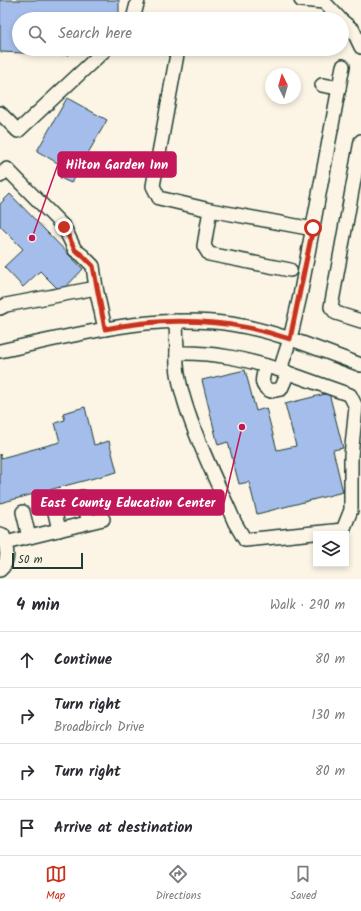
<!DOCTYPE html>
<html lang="en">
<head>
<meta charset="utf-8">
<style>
  :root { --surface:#fff; --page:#f7f7f7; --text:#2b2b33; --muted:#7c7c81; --line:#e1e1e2; --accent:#c8321e }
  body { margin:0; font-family:Kalam,sans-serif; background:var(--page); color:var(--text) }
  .controls { position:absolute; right:12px; bottom:12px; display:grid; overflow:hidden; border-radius:0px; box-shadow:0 2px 6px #0003 }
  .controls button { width:36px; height:36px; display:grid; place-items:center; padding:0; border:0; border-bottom:1px solid var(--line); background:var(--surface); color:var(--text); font:20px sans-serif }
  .compass { position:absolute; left:265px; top:68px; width:36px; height:36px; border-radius:50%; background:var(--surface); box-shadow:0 2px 6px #0003; rotate:355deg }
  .scale { position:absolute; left:12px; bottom:10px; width:71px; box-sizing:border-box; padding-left:4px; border:2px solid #1f3d34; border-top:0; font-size:11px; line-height:14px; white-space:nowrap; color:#1f3d34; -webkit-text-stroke:3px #fcf5e5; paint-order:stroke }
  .stop { position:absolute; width:12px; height:12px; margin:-9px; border:3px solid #c8321e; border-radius:50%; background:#fff }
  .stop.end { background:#c8321e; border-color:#fff; box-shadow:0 1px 4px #0008 }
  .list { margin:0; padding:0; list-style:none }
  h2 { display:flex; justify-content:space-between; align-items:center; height:52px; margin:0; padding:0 16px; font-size:17px }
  h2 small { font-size:13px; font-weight:400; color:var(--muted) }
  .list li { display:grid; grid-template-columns:26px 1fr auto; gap:12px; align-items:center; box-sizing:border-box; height:56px; padding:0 16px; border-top:1px solid var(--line) }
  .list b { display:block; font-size:15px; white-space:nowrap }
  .list p { margin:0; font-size:13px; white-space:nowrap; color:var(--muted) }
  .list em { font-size:13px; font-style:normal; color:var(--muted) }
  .icon { flex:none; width:22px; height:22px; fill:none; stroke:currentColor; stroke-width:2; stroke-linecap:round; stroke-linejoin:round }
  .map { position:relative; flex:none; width:361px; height:579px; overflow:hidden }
  .search { position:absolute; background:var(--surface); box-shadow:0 2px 6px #0003; left:12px; right:12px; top:12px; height:44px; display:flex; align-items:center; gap:10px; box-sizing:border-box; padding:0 14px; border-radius:22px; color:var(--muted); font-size:15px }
  .sheet { height:276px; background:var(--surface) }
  nav { display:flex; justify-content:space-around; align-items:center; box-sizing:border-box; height:56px; border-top:1px solid var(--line); background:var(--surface); font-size:11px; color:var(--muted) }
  nav a { display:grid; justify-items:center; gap:2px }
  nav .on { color:var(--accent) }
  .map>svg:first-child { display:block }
  .building { fill:#a5bdeb; stroke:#1f3d34 }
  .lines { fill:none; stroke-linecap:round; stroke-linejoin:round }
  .minor-casing { stroke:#1f3d34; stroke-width:16 }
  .minor { stroke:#fcf5e5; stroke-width:13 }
  .route { stroke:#c8321e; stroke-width:5 }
  .leader { fill:none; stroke:#c2185b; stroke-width:1.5 }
  .callout-dot { fill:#c2185b; stroke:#fcf5e5; stroke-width:1.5 }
  .callout { fill:#c2185b; stroke:#c2185b; stroke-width:1.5 }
  .callout-label { font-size:13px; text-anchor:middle; font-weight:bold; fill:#fff }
</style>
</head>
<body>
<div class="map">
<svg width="361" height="579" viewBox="0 0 361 579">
  <rect width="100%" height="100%" fill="#fcf5e5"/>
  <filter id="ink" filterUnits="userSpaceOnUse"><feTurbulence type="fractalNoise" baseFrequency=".025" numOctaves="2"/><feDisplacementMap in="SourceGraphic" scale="8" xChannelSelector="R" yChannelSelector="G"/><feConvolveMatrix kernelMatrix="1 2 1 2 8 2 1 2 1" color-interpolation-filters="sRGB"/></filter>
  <g filter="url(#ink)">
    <!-- building -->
    <g class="building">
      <polygon points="0,0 119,0 119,19 19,19 19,49 69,49 69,55 0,52"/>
      <polygon points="67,98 107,120 71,183 60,178 66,168 37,151"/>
      <polygon points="10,194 83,269 61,292 40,271 23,287 4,267 23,249 0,226 0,204"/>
      <polygon points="245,370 256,411 266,408 277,450 296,446 285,404 329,393 343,448 333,450 343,492 257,514 249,482 239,484 228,442 218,445 202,380"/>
      <polygon points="85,407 94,445 109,441 117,472 0,503 0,454 1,458 60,442 55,423 65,420 63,413"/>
    </g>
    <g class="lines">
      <defs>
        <g id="minor">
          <polyline points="301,0 324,2 323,0"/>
          <polyline points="324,2 340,19"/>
          <polyline points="133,19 138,0"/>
          <polyline points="342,21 353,30 361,47"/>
          <polyline points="178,49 153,186 159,198 210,210 204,246 209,254 290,270"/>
          <polyline points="322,85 339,88"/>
          <polyline points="0,113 18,131 106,49"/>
          <polyline points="361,141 331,307 336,313 361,321"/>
          <polyline points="0,176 7,169 64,227 75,250 82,255 93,266 96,288"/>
          <polyline points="210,210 313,229"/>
          <polyline points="0,308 6,305 96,288 105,329"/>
          <path d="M176,321L177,353C214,352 245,359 280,370L290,339L300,296L343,66"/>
          <path d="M0,351C76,335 153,313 231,324C276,331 318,349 361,365"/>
          <path d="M177,353C173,396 217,481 235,523L245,540L343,530L351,510V456L356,407L350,395L280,370"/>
          <path d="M266,366C263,376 258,386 271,391L281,389L288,373"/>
          <polyline points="82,497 89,522"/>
          <polyline points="53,504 59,530"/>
          <polyline points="23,512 29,537"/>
          <path d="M0,534L3,535C6,546 11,561 0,570"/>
          <polyline points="5,543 103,519"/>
        </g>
      </defs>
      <!-- minor casing -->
      <use href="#minor" class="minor-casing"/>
      <!-- minor -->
      <use href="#minor" class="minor"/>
    </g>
  </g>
  <g class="lines" filter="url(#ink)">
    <!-- route -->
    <path class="route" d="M64,227L75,250L82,255L93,266L105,329C166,316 231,319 290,339L313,228"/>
  </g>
  <!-- callouts -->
  <path class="leader" d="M32 238L58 164M242 427L224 503"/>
  <g class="callout-dot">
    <circle cx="32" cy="238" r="4"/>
    <circle cx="242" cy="427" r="4"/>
  </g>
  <g class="callout">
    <rect x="58" y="152" width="118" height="25" rx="4"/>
    <rect x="32" y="490" width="192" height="25" rx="4"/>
  </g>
  <g class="callout-label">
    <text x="117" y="169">Hilton Garden Inn</text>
    <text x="128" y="507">East County Education Center</text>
  </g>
</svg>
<div class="controls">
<button><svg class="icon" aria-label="layers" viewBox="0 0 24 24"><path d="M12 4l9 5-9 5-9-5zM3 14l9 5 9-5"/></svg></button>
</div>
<svg class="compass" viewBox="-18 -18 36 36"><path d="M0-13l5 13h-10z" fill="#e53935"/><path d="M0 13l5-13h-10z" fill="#7c7c81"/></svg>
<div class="scale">50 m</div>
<div class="stop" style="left:313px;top:228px"></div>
<div class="stop end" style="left:64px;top:227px"></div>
<div class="search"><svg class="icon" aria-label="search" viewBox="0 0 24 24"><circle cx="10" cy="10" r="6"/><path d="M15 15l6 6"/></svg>Search here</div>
</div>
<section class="sheet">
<h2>4 min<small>Walk · 290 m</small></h2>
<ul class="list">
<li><svg class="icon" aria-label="ahead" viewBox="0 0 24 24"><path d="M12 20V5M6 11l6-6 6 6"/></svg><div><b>Continue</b></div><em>80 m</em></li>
<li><svg class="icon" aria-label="right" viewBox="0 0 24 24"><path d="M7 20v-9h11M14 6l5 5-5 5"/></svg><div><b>Turn right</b><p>Broadbirch Drive</p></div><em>130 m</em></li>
<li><svg class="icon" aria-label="right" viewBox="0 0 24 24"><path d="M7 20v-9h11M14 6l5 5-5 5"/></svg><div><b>Turn right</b></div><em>80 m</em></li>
<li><svg class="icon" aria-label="arrive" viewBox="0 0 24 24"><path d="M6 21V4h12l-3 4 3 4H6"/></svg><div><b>Arrive at destination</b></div></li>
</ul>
</section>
<nav>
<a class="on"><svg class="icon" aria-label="map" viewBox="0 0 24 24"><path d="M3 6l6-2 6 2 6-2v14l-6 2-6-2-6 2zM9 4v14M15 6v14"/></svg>Map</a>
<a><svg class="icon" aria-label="directions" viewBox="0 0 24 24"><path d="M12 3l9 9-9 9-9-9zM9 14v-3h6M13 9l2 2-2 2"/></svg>Directions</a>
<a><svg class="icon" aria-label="saved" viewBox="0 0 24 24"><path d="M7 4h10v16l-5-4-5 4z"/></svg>Saved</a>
</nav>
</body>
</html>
